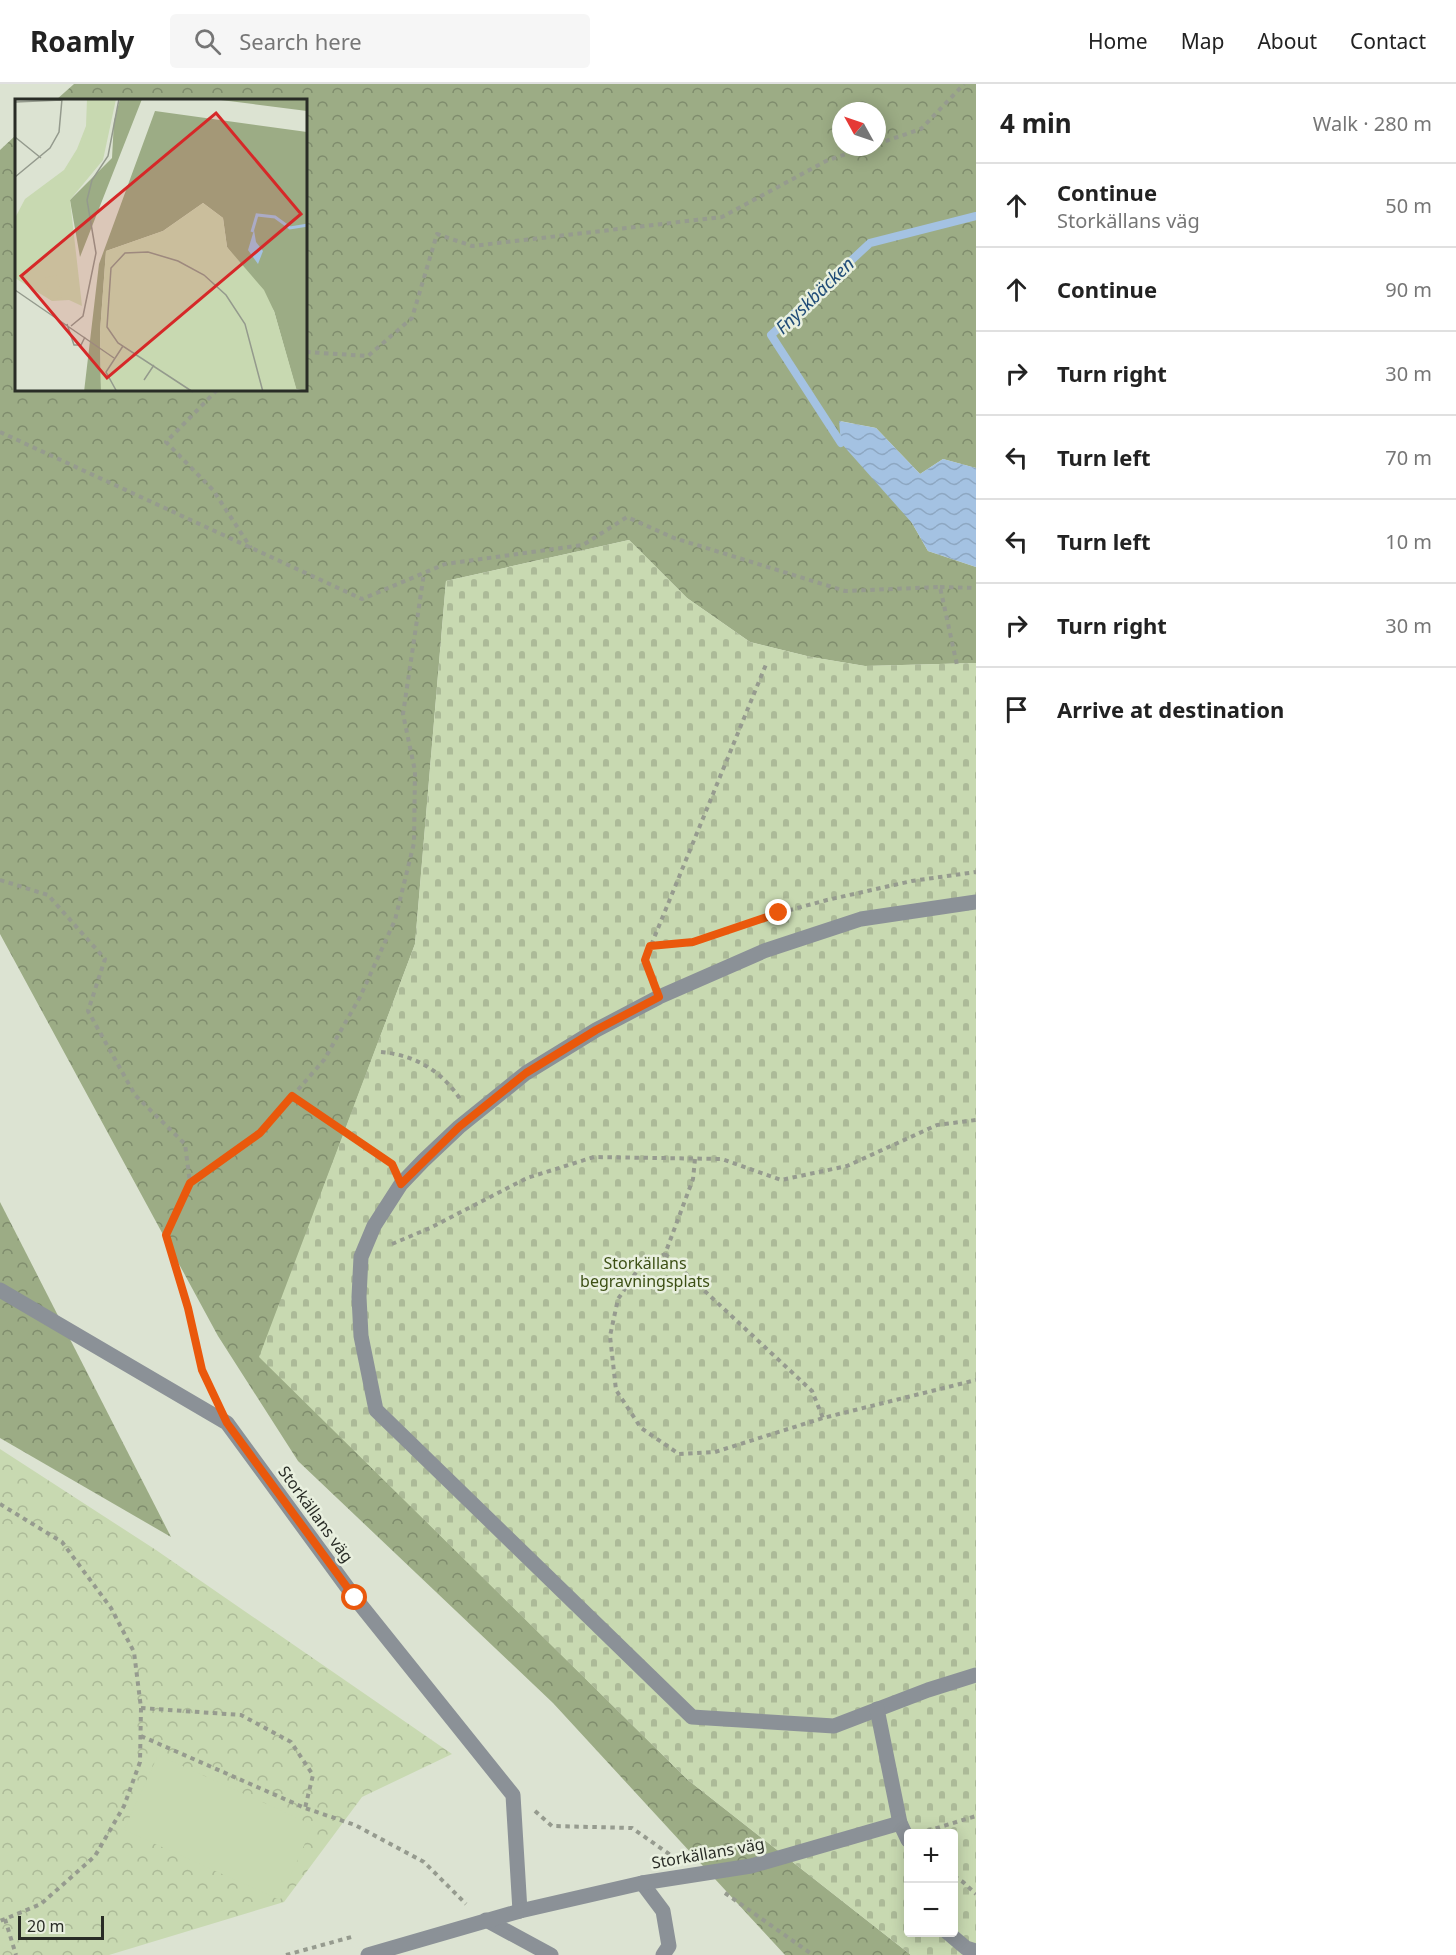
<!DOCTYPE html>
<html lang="en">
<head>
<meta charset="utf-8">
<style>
  :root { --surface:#fff; --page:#f6f6f6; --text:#222; --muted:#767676; --line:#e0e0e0 }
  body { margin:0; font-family:"Noto Sans",sans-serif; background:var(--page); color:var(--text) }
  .controls { position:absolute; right:18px; bottom:18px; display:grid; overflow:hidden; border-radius:6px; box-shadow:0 3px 15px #0003 }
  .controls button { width:54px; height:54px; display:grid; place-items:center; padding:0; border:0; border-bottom:2px solid var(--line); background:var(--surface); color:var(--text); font:30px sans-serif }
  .compass { position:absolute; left:832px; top:18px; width:54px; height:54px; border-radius:50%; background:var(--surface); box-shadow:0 3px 15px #0003; rotate:310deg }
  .scale { position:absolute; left:18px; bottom:15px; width:86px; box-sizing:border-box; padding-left:6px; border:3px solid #292c26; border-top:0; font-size:16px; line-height:21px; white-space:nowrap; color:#292c26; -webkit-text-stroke:4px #e9f0df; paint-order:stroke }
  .stop { position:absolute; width:18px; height:18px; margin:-14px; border:4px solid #ea580c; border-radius:50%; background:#fff }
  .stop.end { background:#ea580c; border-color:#fff; box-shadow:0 2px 6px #0008 }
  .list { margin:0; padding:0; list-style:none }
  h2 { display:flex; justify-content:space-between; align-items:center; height:78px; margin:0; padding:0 24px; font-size:26px }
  h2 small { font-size:20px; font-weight:400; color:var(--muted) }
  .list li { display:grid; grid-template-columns:39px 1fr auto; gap:18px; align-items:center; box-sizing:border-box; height:84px; padding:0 24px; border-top:2px solid var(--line) }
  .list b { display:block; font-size:22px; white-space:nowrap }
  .list p { margin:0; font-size:20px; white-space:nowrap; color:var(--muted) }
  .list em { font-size:20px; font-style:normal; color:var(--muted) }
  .icon { flex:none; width:33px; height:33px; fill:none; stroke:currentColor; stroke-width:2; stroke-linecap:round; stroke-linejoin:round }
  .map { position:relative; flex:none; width:976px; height:1871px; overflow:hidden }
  header { display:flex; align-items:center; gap:36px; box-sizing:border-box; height:84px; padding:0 30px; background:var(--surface); border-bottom:2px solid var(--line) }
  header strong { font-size:28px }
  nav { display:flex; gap:33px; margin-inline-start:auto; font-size:21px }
  .search { width:420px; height:54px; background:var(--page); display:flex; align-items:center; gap:15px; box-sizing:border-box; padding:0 21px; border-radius:6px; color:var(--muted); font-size:22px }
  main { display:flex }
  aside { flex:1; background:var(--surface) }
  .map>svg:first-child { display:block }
  .forest { fill:url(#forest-crowns); fill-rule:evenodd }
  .cemetery { fill:url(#cemetery-stones); fill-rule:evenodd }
  .park { fill:url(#park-crowns) }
  .garden { fill:#c8d9b1 }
  .water { fill:url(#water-waves) }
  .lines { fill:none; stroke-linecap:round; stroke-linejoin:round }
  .stream { stroke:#a4c2e2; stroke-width:8 }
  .path { stroke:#969b8f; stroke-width:4; stroke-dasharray:4.5 4.5; stroke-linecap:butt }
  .minor { stroke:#8b9197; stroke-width:15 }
  .route { stroke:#ea580c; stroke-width:8 }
  .labels { text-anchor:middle; stroke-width:5; stroke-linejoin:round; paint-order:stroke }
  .park-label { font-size:16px; fill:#3d5015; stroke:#e9f0df }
  .street-label { font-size:16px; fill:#292c26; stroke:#e9f0df }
  .water-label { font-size:18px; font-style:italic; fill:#214d78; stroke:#e9f0df }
  .inset-river { fill:none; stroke:#a4c2e2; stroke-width:3 }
  .inset-road { fill:none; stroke:#949a8d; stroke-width:1.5 }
  .view { fill:#d62828; fill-opacity:0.15; stroke:#d62828; stroke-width:3 }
  .inset-edge { fill:none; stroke:#292c26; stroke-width:3 }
</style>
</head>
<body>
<header>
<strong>Roamly</strong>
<div class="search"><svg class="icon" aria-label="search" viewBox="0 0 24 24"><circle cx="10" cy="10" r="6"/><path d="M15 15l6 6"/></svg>Search here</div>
<nav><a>Home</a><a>Map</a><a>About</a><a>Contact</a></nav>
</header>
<main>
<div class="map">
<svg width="976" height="1871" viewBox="0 0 976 1871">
  <defs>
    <pattern id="forest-crowns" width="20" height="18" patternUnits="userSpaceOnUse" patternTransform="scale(1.5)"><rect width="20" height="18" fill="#9cac85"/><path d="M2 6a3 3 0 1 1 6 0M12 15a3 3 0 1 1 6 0" fill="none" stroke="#7f8c6d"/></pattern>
    <pattern id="cemetery-stones" width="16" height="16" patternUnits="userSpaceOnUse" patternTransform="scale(1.5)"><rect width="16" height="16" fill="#c8d9b1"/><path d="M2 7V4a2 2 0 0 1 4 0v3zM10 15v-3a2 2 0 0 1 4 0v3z" fill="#acba98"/></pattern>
    <pattern id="park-crowns" width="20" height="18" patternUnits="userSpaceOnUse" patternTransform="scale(1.5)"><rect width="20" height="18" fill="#c8d9b1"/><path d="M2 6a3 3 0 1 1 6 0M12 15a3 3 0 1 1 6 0" fill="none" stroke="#acba98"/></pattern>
    <pattern id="water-waves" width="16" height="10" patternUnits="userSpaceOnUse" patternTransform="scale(1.5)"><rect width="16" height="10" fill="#a4c2e2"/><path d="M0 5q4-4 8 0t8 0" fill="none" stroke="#8da7c2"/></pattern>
  </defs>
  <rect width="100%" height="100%" fill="#dce3d2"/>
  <!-- forest -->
  <g class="forest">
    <path d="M74,0H976V384L943,375L920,390L876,344L840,337L912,439L928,467L976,483V579L865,582L811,573L750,558L687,514L629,456L446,497L415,860L260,1273L688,1696L911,1871H785L553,1619L298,1377L218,1252L0,850V66L16,51V306H306V16H56ZM841,27H877V63H841Z"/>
    <polygon points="0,1118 171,1453 0,1354"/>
  </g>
  <!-- cemetery -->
  <path class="cemetery" d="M629,456L687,514L750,558L811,573L865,582L976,579V1871H911L688,1696L259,1273L415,860L446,497ZM908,1750H954V1848H908Z"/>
  <!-- park -->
  <polygon class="park" points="0,1365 156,1466 452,1670 362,1713 284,1818 109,1871 0,1871"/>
  <!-- garden -->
  <polygon class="garden" points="158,1671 313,1741 280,1816 124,1746"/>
  <!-- water -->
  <polygon class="water" points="839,337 876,344 920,390 943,375 976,384 976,483 928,467 912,439 841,359"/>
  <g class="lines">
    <!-- stream -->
    <polyline class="stream" points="841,359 771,251 870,159 976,132"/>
    <!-- path -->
    <g class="path">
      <polyline points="877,60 921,45 964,0"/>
      <polyline points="306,268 368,272 412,234 437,150 472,162 722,133 828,76 868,63"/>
      <polyline points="217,306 166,358 213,406 251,464"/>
      <polyline points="0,348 362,515 445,480 583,461 627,433 674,454 845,507 940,503 957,581"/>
      <polyline points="940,503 976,504"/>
      <polyline points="0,796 48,811 105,875 88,927 135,1011 185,1060 190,1099"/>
      <polyline points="650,862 693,858 779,829 827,816 912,797 976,788"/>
      <polyline points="652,894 645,876 767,578"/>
      <path d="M381,968C415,971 442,987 460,1015"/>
      <polyline points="292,1012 391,1080"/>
      <polyline points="695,1075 693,1095 665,1170 639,1184 618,1215 610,1252 616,1306 641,1344 679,1370 715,1368 823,1334 976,1296"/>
      <polyline points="392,1160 430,1144 527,1094 594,1073 722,1075 781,1096 847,1082 937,1041 976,1036"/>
      <polyline points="665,1170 812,1307 823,1334"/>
      <polyline points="211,1303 202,1286 187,1224 166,1151 190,1099 260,1049 324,976 360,913 395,836 414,759 415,687 403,630 424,489"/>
      <polyline points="0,1420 62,1458 111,1524 134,1568 141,1624 140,1678 124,1722 95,1772 41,1820 0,1837"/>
      <polyline points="141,1624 241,1631 291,1658 313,1691 305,1724"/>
      <polyline points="141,1652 305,1724 355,1741 424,1778 466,1820"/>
      <polyline points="535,1727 552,1742 632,1744 672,1772"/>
      <polyline points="927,1747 976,1732"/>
      <polyline points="954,1792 963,1798 976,1810"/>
      <polyline points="725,1809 813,1871"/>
      <polyline points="5,1835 16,1871"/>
      <polyline points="286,1871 355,1852"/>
    </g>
    <!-- minor -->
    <g class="minor">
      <polyline points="976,818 861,835 764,867 659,913 596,946 526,989 459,1043 423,1077 401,1100 374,1142 361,1173 359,1213 361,1252 376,1326 692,1633 834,1642 928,1606 976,1591"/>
      <polyline points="0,1206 227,1339 355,1514 513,1711 520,1827"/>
      <polyline points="877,1625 900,1739 908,1756"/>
      <polyline points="642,1799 663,1827 669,1862 663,1871"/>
      <polyline points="486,1836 551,1871"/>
      <polyline points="947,1848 966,1864 976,1867"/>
      <polyline points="368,1871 520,1827 642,1799 751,1782 900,1739"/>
    </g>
  </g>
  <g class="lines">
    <!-- route -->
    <polyline class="route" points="355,1514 227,1339 202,1286 188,1224 166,1151 190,1099 260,1049 292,1012 392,1080 401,1100 459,1043 526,989 596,946 659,913 645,876 650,862 693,858 779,829"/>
  </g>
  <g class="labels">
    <!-- park labels -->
    <g class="park-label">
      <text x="645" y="1185">Storkällans<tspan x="645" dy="18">begravningsplats</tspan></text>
    </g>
    <!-- street labels -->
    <g class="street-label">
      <text transform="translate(316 1430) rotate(54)" y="6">Storkällans väg</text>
      <text transform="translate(708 1769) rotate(-10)" y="6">Storkällans väg</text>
    </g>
    <!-- water labels -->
    <g class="water-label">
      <text transform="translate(815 212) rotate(-44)" y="6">Fnyskbäcken</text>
    </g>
  </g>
  <!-- overview -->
  <g transform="translate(15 15)">
    <rect width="292" height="292" fill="#dce3d2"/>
    <path d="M105,0H127L65,158L55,101L97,59L99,22ZM198,0H292V12L238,5ZM140,12L292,33V292L281,290L259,212L212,148L208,119L188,104L148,132L91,152L85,233L86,292L69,293L84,165Z" fill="#9cac85"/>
    <path d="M188,104L208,119L212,148L249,191L259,212L282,292L86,293L85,233L91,152L148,132Z" fill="#c8d9b1"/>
    <path d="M72,0H101L88,61L55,101L67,207L54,201L37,202L0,179V119L10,100L49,71L62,50L71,27Z" fill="#c8d9b1"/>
    <path d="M41,176L47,198L36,201L30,179Z" fill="#c8d9b1"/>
    <path d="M239,131L241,143L248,152L243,165L233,151Z" fill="#a4c2e2"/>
    <path class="inset-river" d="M237,133L242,116L260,118L275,129L293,126"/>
    <path class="inset-road" d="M0,3L47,1M0,38L26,59M0,78L35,49L44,33L47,0M0,191L99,259M52,225L59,246H66L70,238M56,227L68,217L81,154L72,101L77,81L93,57L104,0M129,281L139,266M102,293L91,273L108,247M178,293L103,244L92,228L96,169L110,154L133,153L163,162L189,176L211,196L230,225L248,293"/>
    <path class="view" d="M201,14L286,115L92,279L6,177Z"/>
    <rect width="292" height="292" class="inset-edge"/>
  </g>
</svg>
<div class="controls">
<button>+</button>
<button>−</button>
</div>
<svg class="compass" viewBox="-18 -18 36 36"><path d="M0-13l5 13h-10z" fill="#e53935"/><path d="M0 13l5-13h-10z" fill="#767676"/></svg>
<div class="scale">20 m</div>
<div class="stop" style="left:355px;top:1514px"></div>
<div class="stop end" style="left:779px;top:829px"></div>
</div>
<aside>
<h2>4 min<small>Walk · 280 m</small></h2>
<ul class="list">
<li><svg class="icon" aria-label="ahead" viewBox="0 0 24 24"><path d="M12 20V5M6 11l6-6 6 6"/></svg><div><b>Continue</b><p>Storkällans väg</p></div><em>50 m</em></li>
<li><svg class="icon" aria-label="ahead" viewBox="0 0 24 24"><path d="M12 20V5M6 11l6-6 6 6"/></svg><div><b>Continue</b></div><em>90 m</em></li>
<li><svg class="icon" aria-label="right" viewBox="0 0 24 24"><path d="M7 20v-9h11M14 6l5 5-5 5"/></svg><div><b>Turn right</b></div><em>30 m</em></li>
<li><svg class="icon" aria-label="left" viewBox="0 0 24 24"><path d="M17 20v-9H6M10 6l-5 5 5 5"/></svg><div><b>Turn left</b></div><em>70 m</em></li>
<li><svg class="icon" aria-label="left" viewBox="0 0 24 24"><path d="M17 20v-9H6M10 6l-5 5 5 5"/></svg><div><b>Turn left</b></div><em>10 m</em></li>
<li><svg class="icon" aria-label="right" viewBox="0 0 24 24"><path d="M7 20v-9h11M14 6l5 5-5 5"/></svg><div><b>Turn right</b></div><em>30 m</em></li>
<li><svg class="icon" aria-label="arrive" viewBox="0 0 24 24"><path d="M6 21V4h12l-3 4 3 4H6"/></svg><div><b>Arrive at destination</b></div></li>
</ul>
</aside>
</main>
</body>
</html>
